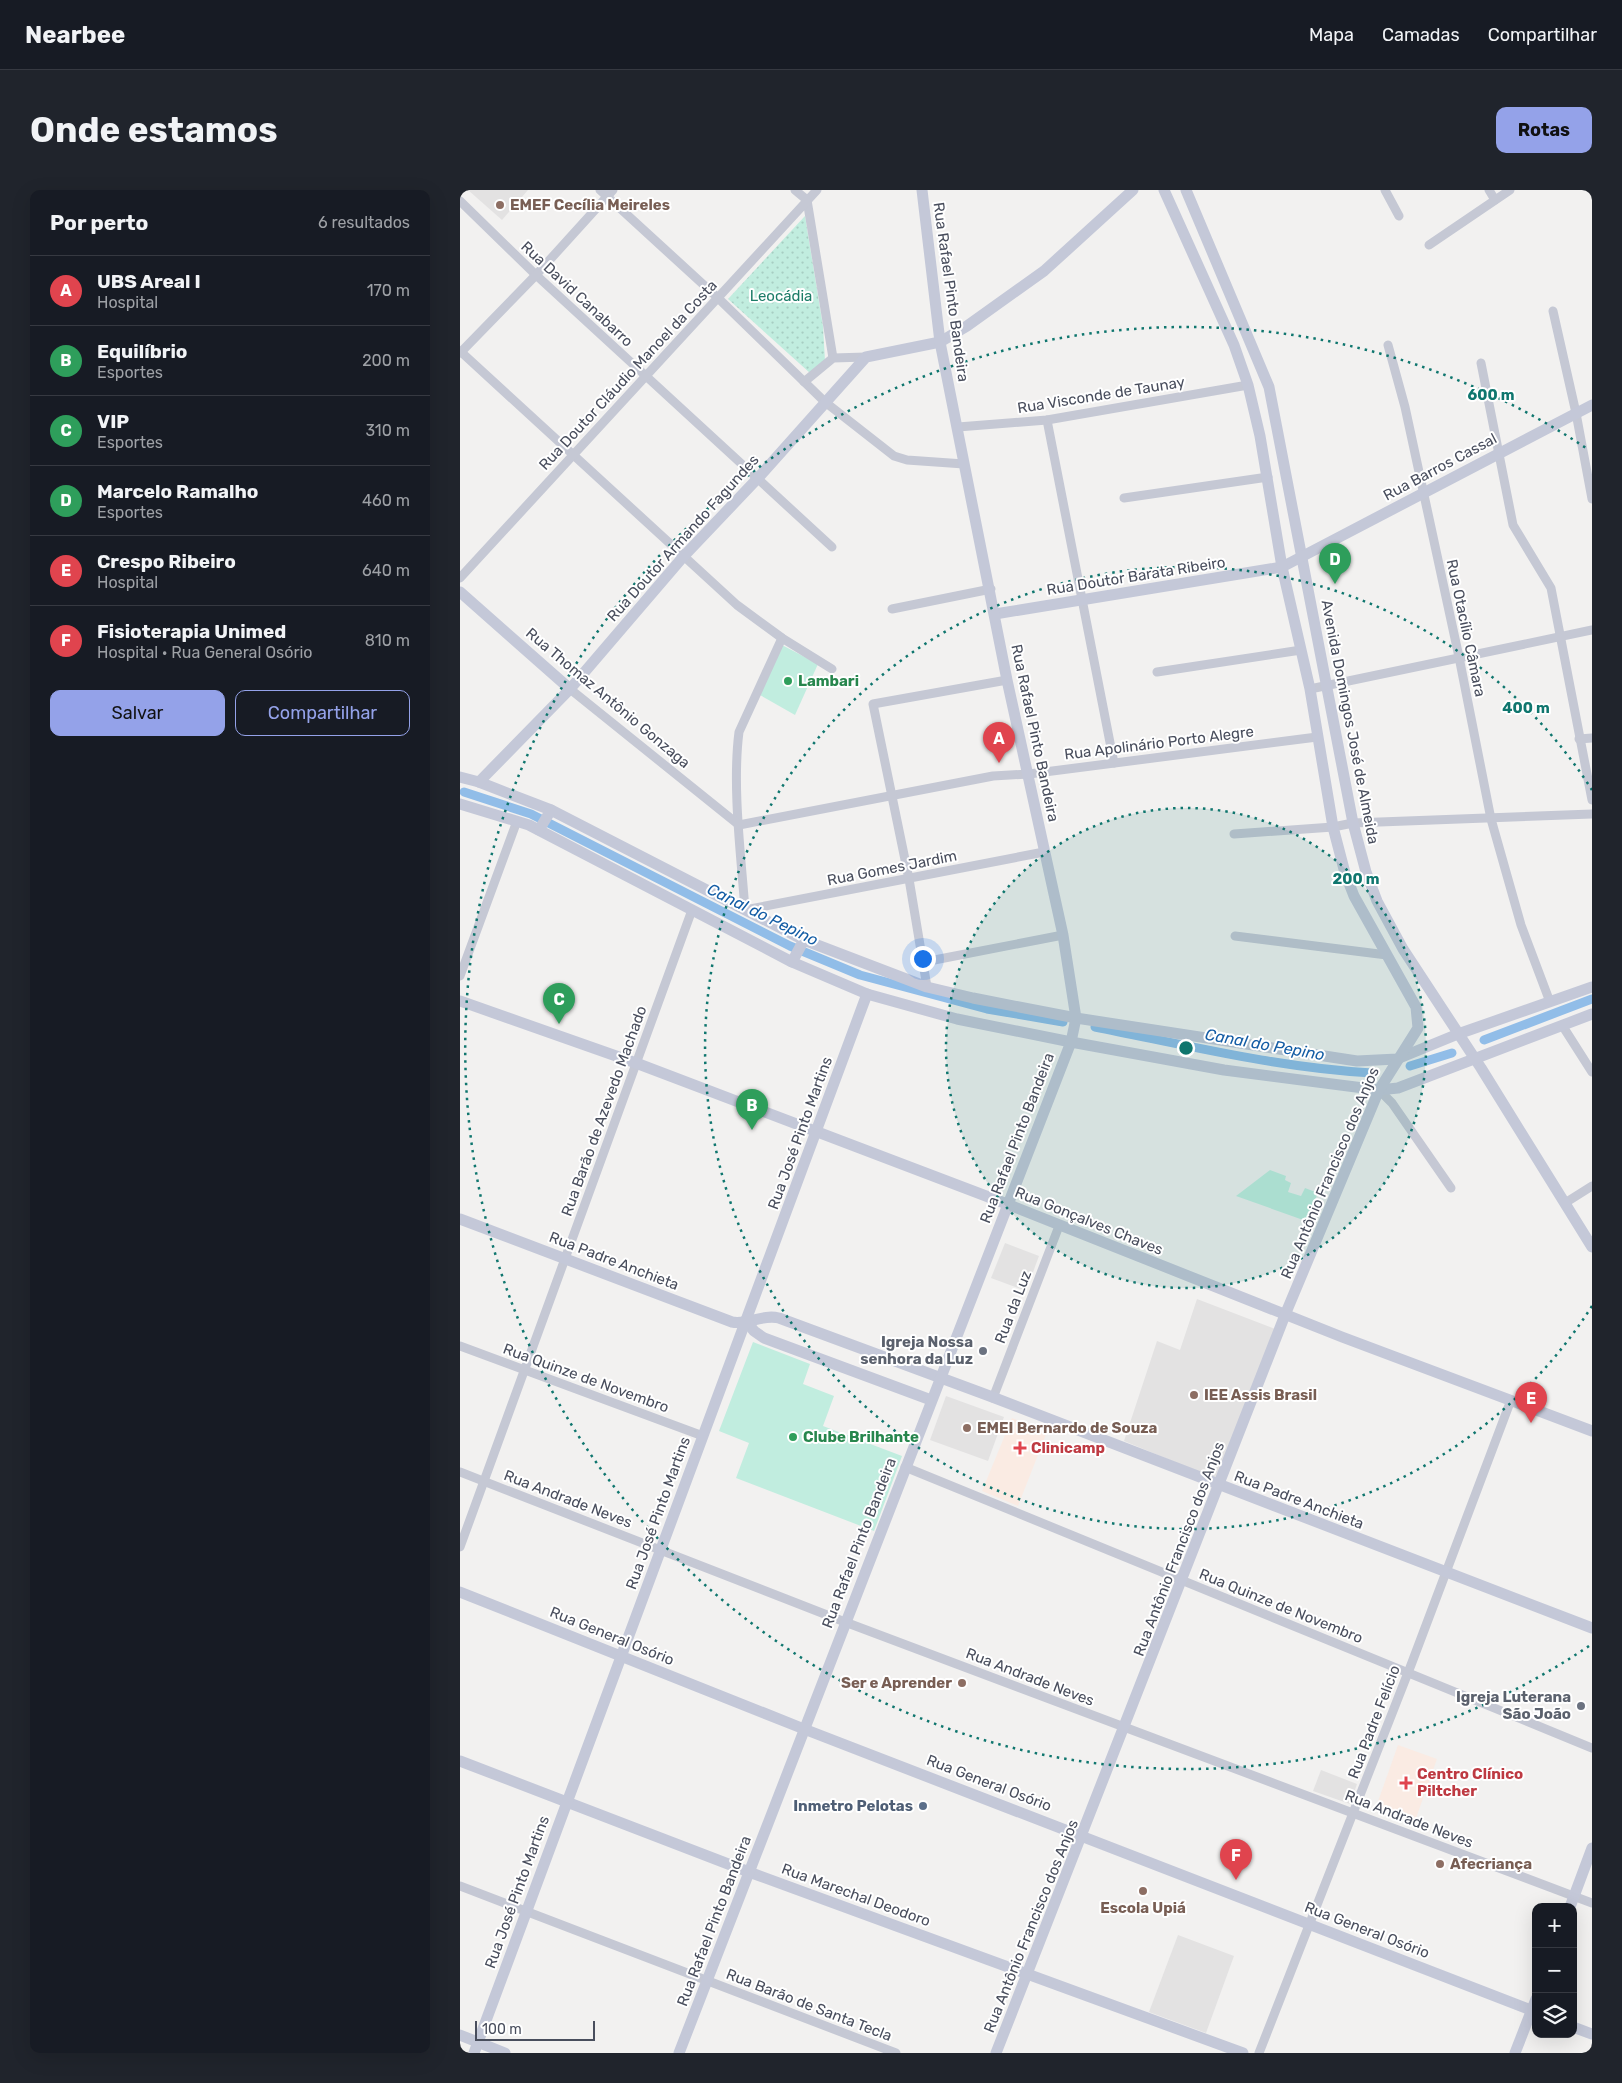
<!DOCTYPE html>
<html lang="pt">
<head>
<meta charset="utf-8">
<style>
  :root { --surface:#171b24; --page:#20242c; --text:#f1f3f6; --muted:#9ea1a6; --line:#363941; --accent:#94a2e9 }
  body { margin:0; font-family:Rubik,sans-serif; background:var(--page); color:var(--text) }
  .controls { position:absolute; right:15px; bottom:15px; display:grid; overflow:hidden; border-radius:10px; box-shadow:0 5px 20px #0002 }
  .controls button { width:45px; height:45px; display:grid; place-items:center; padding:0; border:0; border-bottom:1px solid var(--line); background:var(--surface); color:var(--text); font:25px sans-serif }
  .scale { position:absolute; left:15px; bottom:12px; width:120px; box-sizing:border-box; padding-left:5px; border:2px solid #494e5d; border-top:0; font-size:14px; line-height:18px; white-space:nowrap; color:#494e5d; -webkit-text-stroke:4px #fff; paint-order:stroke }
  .you { position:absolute; left:462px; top:768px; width:18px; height:18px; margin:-12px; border:4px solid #fff; border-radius:50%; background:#1a73e8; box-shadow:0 0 0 8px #1a73e833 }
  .badge { display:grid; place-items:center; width:32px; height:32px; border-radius:50%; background:var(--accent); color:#fff; font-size:16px; font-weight:700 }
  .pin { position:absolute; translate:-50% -41px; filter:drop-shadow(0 1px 2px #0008) }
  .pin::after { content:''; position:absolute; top:26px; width:18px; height:15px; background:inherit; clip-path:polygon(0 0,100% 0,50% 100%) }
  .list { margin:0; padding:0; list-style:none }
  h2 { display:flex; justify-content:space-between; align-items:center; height:65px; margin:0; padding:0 20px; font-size:21px }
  h2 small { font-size:16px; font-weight:400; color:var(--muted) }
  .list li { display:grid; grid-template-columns:32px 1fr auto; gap:15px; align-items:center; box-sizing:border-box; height:70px; padding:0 20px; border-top:1px solid var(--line) }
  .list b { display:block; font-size:19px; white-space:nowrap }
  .list p { margin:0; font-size:16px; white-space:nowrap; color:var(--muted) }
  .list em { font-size:16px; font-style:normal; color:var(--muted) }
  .actions { display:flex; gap:10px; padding:15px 20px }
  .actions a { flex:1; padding:11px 0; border:1px solid var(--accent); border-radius:10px; text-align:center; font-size:18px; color:var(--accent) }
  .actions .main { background:var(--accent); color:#111 }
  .icon { flex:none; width:28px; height:28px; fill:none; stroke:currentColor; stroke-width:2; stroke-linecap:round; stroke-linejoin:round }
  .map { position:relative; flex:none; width:1132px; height:1863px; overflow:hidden; border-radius:10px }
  header { display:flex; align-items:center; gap:30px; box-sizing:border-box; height:70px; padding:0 25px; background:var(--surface); border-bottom:1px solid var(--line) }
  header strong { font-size:24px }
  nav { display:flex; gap:28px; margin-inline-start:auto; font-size:18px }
  .intro { display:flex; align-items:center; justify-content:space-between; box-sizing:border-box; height:120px; padding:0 30px }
  h1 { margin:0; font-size:35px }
  .button { padding:12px 22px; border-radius:10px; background:var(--accent); color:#111; font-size:18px; font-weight:700 }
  main { display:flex; gap:30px; padding:0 30px }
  aside { flex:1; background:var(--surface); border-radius:10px; box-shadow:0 5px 20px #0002 }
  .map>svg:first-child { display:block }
  .education { fill:#e3e2e2 }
  .medical { fill:#faebe3 }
  .green { fill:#c1eddf }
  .park { fill:url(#park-dots) }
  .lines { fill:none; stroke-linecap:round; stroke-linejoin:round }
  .canal { stroke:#91bde8; stroke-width:9 }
  .street { stroke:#c5c8d4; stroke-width:9 }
  .secondary { stroke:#c4c8d8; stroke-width:11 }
  .ring { fill:none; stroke:#0f766e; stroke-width:2.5; stroke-dasharray:2.5 5 }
  .education-dot { fill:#8d6e63; stroke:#fff; stroke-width:2 }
  .leisure-dot { fill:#2e9e5b; stroke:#fff; stroke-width:2 }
  .worship-dot { fill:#6b7280; stroke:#fff; stroke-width:2 }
  .health-dot { fill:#e0444e; stroke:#fff; stroke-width:2 }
  .service-dot { fill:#5c6f8a; stroke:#fff; stroke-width:2 }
  .labels { text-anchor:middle; stroke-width:4; stroke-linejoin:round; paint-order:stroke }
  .education-label { font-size:15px; font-weight:bold; fill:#785e54; stroke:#fff; text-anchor:start }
  .street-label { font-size:15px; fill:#494e5d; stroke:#fff }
  .park-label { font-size:15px; fill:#1c7c67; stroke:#fff }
  .leisure-label { font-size:15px; font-weight:bold; fill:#27864d; stroke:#fff; text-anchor:start }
  .worship-label { font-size:15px; font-weight:bold; fill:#5b616d; stroke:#fff; text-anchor:end }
  .health-label { font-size:15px; font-weight:bold; fill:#be3a42; stroke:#fff; text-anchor:start }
  .service-label { font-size:15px; font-weight:bold; fill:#4e5e75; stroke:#fff; text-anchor:end }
  .water-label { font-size:16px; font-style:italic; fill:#145da5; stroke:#fff }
  .centre { fill:#0f766e; stroke:#fff; stroke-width:2.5 }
  .ring-label { font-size:15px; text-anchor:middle; font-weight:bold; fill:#0f766e; stroke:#fff; stroke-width:4; stroke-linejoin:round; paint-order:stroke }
</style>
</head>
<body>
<header>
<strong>Nearbee</strong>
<nav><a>Mapa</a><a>Camadas</a><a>Compartilhar</a></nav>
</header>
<div class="intro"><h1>Onde estamos</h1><a class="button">Rotas</a></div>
<main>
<aside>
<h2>Por perto<small>6 resultados</small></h2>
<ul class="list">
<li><span class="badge" style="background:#e0444e">A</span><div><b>UBS Areal I</b><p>Hospital</p></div><em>170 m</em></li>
<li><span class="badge" style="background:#2e9e5b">B</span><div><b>Equilíbrio</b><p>Esportes</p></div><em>200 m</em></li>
<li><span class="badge" style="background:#2e9e5b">C</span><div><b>VIP</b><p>Esportes</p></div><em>310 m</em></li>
<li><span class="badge" style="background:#2e9e5b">D</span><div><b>Marcelo Ramalho</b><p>Esportes</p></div><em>460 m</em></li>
<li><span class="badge" style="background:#e0444e">E</span><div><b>Crespo Ribeiro</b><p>Hospital</p></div><em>640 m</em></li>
<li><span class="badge" style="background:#e0444e">F</span><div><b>Fisioterapia Unimed</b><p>Hospital · Rua General Osório</p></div><em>810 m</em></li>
</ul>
<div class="actions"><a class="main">Salvar</a><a>Compartilhar</a></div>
</aside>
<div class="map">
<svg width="1132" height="1863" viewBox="0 0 1132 1863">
  <defs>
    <pattern id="park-dots" width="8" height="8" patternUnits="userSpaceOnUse" patternTransform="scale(1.25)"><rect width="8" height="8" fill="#c1eddf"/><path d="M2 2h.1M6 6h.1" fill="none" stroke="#a7cdc2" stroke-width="1.8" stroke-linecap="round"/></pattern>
  </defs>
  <rect width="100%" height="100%" fill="#f2f1f0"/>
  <!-- education -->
  <g class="education">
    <polygon points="8,0 68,0 42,30"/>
    <polygon points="545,1053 579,1066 566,1101 531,1088"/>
    <polygon points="737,1109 815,1139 756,1289 664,1251 697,1151 720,1160"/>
    <polygon points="486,1206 544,1227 528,1271 470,1250"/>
    <polygon points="861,1580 897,1594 890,1614 853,1601"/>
    <polygon points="718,1745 774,1766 746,1843 689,1822"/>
  </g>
  <!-- medical -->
  <g class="medical">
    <polygon points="552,1228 587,1242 558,1316 522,1301"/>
    <polygon points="938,1555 977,1569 955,1631 916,1617"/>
  </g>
  <!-- green -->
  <g class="green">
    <polygon points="322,455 358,474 335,525 300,505"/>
    <polygon points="810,980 826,986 825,990 831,993 828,1002 841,1006 845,998 858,1003 846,1031 776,1006"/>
    <polygon points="293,1152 350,1174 343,1194 374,1206 363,1236 442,1266 414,1341 276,1288 289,1253 259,1241"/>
  </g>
  <!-- park -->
  <polygon class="park" points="345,26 363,136 365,171 350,183 268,109"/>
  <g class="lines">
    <!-- canal -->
    <g class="canal">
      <polyline points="4,602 71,624 330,756 400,785 527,819 603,832"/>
      <path d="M635,837C726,855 819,878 912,883"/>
      <polyline points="1024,850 1132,809"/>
      <polyline points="950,876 992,863"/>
    </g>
    <!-- street -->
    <g class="street">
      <polyline points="140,0 258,108 365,212 434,266 447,270 504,274"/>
      <polyline points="335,0 347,10 373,168"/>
      <polyline points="925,0 939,26"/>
      <polyline points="1029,0 1035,10"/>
      <polyline points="0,11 76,85 372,357"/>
      <polyline points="969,55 1050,0"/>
      <polyline points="1093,121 1116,223 1132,309"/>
      <polyline points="928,155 945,217 999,467 1031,629 1061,735 1090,812"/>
      <polyline points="0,161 277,415 322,448 372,479"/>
      <polyline points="0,163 76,85 153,0"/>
      <polyline points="1021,173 1053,335 1091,398 1132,610"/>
      <polyline points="344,192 373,168 406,167"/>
      <polyline points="587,230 654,573"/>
      <polyline points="498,237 587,230 788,195"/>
      <polyline points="664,308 808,287"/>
      <polyline points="0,388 357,0"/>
      <polyline points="432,419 531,399"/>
      <path d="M322,448L279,542C272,596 281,665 285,720L584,662"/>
      <polyline points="697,482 841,460"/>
      <polyline points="110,499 279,635 533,586 569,584 857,547"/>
      <polyline points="850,499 1132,440"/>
      <polyline points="1119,549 1132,548"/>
      <polyline points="774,644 873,637 893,633 1132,624"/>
      <polyline points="775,746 927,765"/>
      <polyline points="464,772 603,745"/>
      <polyline points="0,786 57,631"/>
      <polyline points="467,797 449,689 413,514 547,490"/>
      <polyline points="1102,835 1132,882"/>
      <polyline points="919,900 932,913 991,998"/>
      <polyline points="1105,1013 1132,996"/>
      <polyline points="0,1156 243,1246"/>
      <polyline points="533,1208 599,1036"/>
      <polyline points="445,1277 1132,1558"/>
      <polyline points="0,1282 385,1432 1132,1713"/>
      <polyline points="0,1357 232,720"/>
      <polyline points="0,1696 436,1863"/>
      <polyline points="799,1863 951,1475 1051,1210"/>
    </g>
    <!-- secondary -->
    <g class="secondary">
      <polyline points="726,0 809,197 893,633 906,682 917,711 943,759 1021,878 1132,1057"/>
      <polyline points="0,402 110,499"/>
      <polyline points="535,424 822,377 1132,215"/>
      <polyline points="0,587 19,592 91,620 344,750 467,797 513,808 616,828 897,871 937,869 998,844 1132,797"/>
      <polyline points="19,592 110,499 223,367 298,288 406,167 480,152 507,136 584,81 673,0"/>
      <polyline points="0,614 69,635 332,772 407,804 497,829 611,852 764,880 919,900 938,898 1132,824"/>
      <polyline points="79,640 91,620"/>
      <polyline points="332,772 344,750"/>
      <polyline points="0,811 176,873 547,1014 882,1147 1132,1241"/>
      <path d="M0,1029L272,1132C288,1135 302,1124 319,1128L527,1205L1132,1438"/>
      <polyline points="287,1132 294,1141 304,1148 471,1210"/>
      <polyline points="0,1402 344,1539 1076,1822"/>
      <polyline points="0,1571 289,1682 783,1863"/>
      <polyline points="1110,1717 1132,1658"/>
      <polyline points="1113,1837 1132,1844"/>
      <polyline points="0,1845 45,1863"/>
      <polyline points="14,1863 407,804"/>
      <polyline points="219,1863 611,852 616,828 603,745 547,490 480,152 462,0"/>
      <polyline points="536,1863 825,1125 919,900 958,838 956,817 894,706 885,683 873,637 850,499 822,377 800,246 788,195 774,155 704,0"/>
      <polyline points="1055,1863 1076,1809"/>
    </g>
  </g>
  <!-- distance rings -->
  <circle cx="726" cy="858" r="240" fill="#0f766e" fill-opacity=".12"/>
  <g class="ring">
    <circle cx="726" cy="858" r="240"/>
    <path d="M1132 1116A481 481 0 1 1 1132 600"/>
    <path d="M1129 1456A721 721 0 1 1 1129 260"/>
  </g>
  <!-- markers -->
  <g class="education-dot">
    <circle cx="40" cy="15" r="5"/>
    <circle cx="734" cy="1205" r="5"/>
    <circle cx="507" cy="1238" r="5"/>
    <circle cx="502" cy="1493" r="5"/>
    <circle cx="980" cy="1674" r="5"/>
    <circle cx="683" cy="1701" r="5"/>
  </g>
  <g class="leisure-dot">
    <circle cx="328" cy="491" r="5"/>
    <circle cx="333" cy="1247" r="5"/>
  </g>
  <g class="worship-dot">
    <circle cx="523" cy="1161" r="5"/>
    <circle cx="1121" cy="1516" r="5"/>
  </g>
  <g class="health-dot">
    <path d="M557.5 1250.5h5v5h5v5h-5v5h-5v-5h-5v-5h5z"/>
    <path d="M943.5 1585.5h5v5h5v5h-5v5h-5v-5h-5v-5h5z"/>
  </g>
  <circle class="service-dot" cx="463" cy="1616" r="5"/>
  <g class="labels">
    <!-- education labels -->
    <g class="education-label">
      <text x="50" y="20">EMEF Cecília Meireles</text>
      <text x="744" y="1210">IEE Assis Brasil</text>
      <text x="517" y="1243">EMEI Bernardo de Souza</text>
      <text x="492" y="1498" text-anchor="end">Ser e Aprender</text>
      <text x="990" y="1679">Afecriança</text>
      <text x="683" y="1723" text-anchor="middle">Escola Upiá</text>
    </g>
    <!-- street labels -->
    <g class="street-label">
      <text transform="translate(491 102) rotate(82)" y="5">Rua Rafael Pinto Bandeira</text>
      <text transform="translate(117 104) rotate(43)" y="5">Rua David Canabarro</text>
      <text transform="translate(168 185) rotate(-47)" y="5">Rua Doutor Cláudio Manoel da Costa</text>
      <text transform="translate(641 205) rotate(-9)" y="5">Rua Visconde de Taunay</text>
      <text transform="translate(980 277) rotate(-28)" y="5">Rua Barros Cassal</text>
      <text transform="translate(223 348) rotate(-48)" y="5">Rua Doutor Armando Fagundes</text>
      <text transform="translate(676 386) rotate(-9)" y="5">Rua Doutor Barata Ribeiro</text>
      <text transform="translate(1006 438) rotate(78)" y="5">Rua Otacílio Câmara</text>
      <text transform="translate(148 508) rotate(40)" y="5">Rua Thomaz Antônio Gonzaga</text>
      <text transform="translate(890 532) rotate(79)" y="5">Avenida Domingos José de Almeida</text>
      <text transform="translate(575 543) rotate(78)" y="5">Rua Rafael Pinto Bandeira</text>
      <text transform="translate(699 553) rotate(-7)" y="5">Rua Apolinário Porto Alegre</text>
      <text transform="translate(432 678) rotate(-11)" y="5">Rua Gomes Jardim</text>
      <text transform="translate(144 921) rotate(-70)" y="5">Rua Barão de Azevedo Machado</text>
      <text transform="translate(340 943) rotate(-70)" y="5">Rua José Pinto Martins</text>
      <text transform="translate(557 948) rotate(-69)" y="5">Rua Rafael Pinto Bandeira</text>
      <text transform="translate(870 983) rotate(-67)" y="5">Rua Antônio Francisco dos Anjos</text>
      <text transform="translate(629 1031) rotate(22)" y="5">Rua Gonçalves Chaves</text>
      <text transform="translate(154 1071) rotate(21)" y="5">Rua Padre Anchieta</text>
      <text transform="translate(553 1117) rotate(-69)" y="5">Rua da Luz</text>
      <text transform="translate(126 1188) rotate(20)" y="5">Rua Quinze de Novembro</text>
      <text transform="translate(108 1309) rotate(21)" y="5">Rua Andrade Neves</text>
      <text transform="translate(839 1310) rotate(21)" y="5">Rua Padre Anchieta</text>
      <text transform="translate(198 1323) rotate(-70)" y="5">Rua José Pinto Martins</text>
      <text transform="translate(399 1353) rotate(-69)" y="5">Rua Rafael Pinto Bandeira</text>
      <text transform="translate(719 1359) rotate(-69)" y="5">Rua Antônio Francisco dos Anjos</text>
      <text transform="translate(821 1416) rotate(22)" y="5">Rua Quinze de Novembro</text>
      <text transform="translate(152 1446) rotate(22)" y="5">Rua General Osório</text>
      <text transform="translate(570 1487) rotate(21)" y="5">Rua Andrade Neves</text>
      <text transform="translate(914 1532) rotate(-69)" y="5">Rua Padre Felício</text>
      <text transform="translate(529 1593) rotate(21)" y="5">Rua General Osório</text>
      <text transform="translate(949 1629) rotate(21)" y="5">Rua Andrade Neves</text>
      <text transform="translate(57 1702) rotate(-70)" y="5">Rua José Pinto Martins</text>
      <text transform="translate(396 1705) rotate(20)" y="5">Rua Marechal Deodoro</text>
      <text transform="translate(254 1731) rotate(-69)" y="5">Rua Rafael Pinto Bandeira</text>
      <text transform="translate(571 1736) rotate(-68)" y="5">Rua Antônio Francisco dos Anjos</text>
      <text transform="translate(907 1740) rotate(21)" y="5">Rua General Osório</text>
      <text transform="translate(349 1815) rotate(21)" y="5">Rua Barão de Santa Tecla</text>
    </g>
    <!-- park labels -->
    <g class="park-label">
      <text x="321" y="111">Leocádia</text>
    </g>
    <!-- leisure labels -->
    <g class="leisure-label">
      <text x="338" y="496">Lambari</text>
      <text x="343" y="1252">Clube Brilhante</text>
    </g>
    <!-- worship labels -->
    <g class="worship-label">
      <text x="513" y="1157">Igreja Nossa<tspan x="513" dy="17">senhora da Luz</tspan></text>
      <text x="1111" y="1512">Igreja Luterana<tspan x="1111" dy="17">São João</tspan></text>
    </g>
    <!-- health labels -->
    <g class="health-label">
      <text x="571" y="1263">Clinicamp</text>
      <text x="957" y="1589">Centro Clínico<tspan x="957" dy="17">Piltcher</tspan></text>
    </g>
    <!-- service labels -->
    <g class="service-label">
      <text x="453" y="1621">Inmetro Pelotas</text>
    </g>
    <!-- water labels -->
    <g class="water-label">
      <text transform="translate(303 724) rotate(26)" y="6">Canal do Pepino</text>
      <text transform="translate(805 854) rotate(10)" y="6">Canal do Pepino</text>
    </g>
  </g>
  <circle cx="726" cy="858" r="8" class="centre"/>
  <g class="ring-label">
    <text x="1031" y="210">600 m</text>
    <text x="1066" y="523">400 m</text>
    <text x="896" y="694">200 m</text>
  </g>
</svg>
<div class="controls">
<button>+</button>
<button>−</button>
<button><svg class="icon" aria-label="layers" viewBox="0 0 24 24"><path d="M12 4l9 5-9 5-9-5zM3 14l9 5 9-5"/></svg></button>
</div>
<div class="scale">100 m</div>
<div class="you"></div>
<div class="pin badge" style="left:539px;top:573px;background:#e0444e">A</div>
<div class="pin badge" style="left:292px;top:940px;background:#2e9e5b">B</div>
<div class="pin badge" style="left:99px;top:834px;background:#2e9e5b">C</div>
<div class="pin badge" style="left:875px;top:394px;background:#2e9e5b">D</div>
<div class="pin badge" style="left:1071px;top:1233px;background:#e0444e">E</div>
<div class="pin badge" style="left:776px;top:1690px;background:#e0444e">F</div>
</div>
</main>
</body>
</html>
